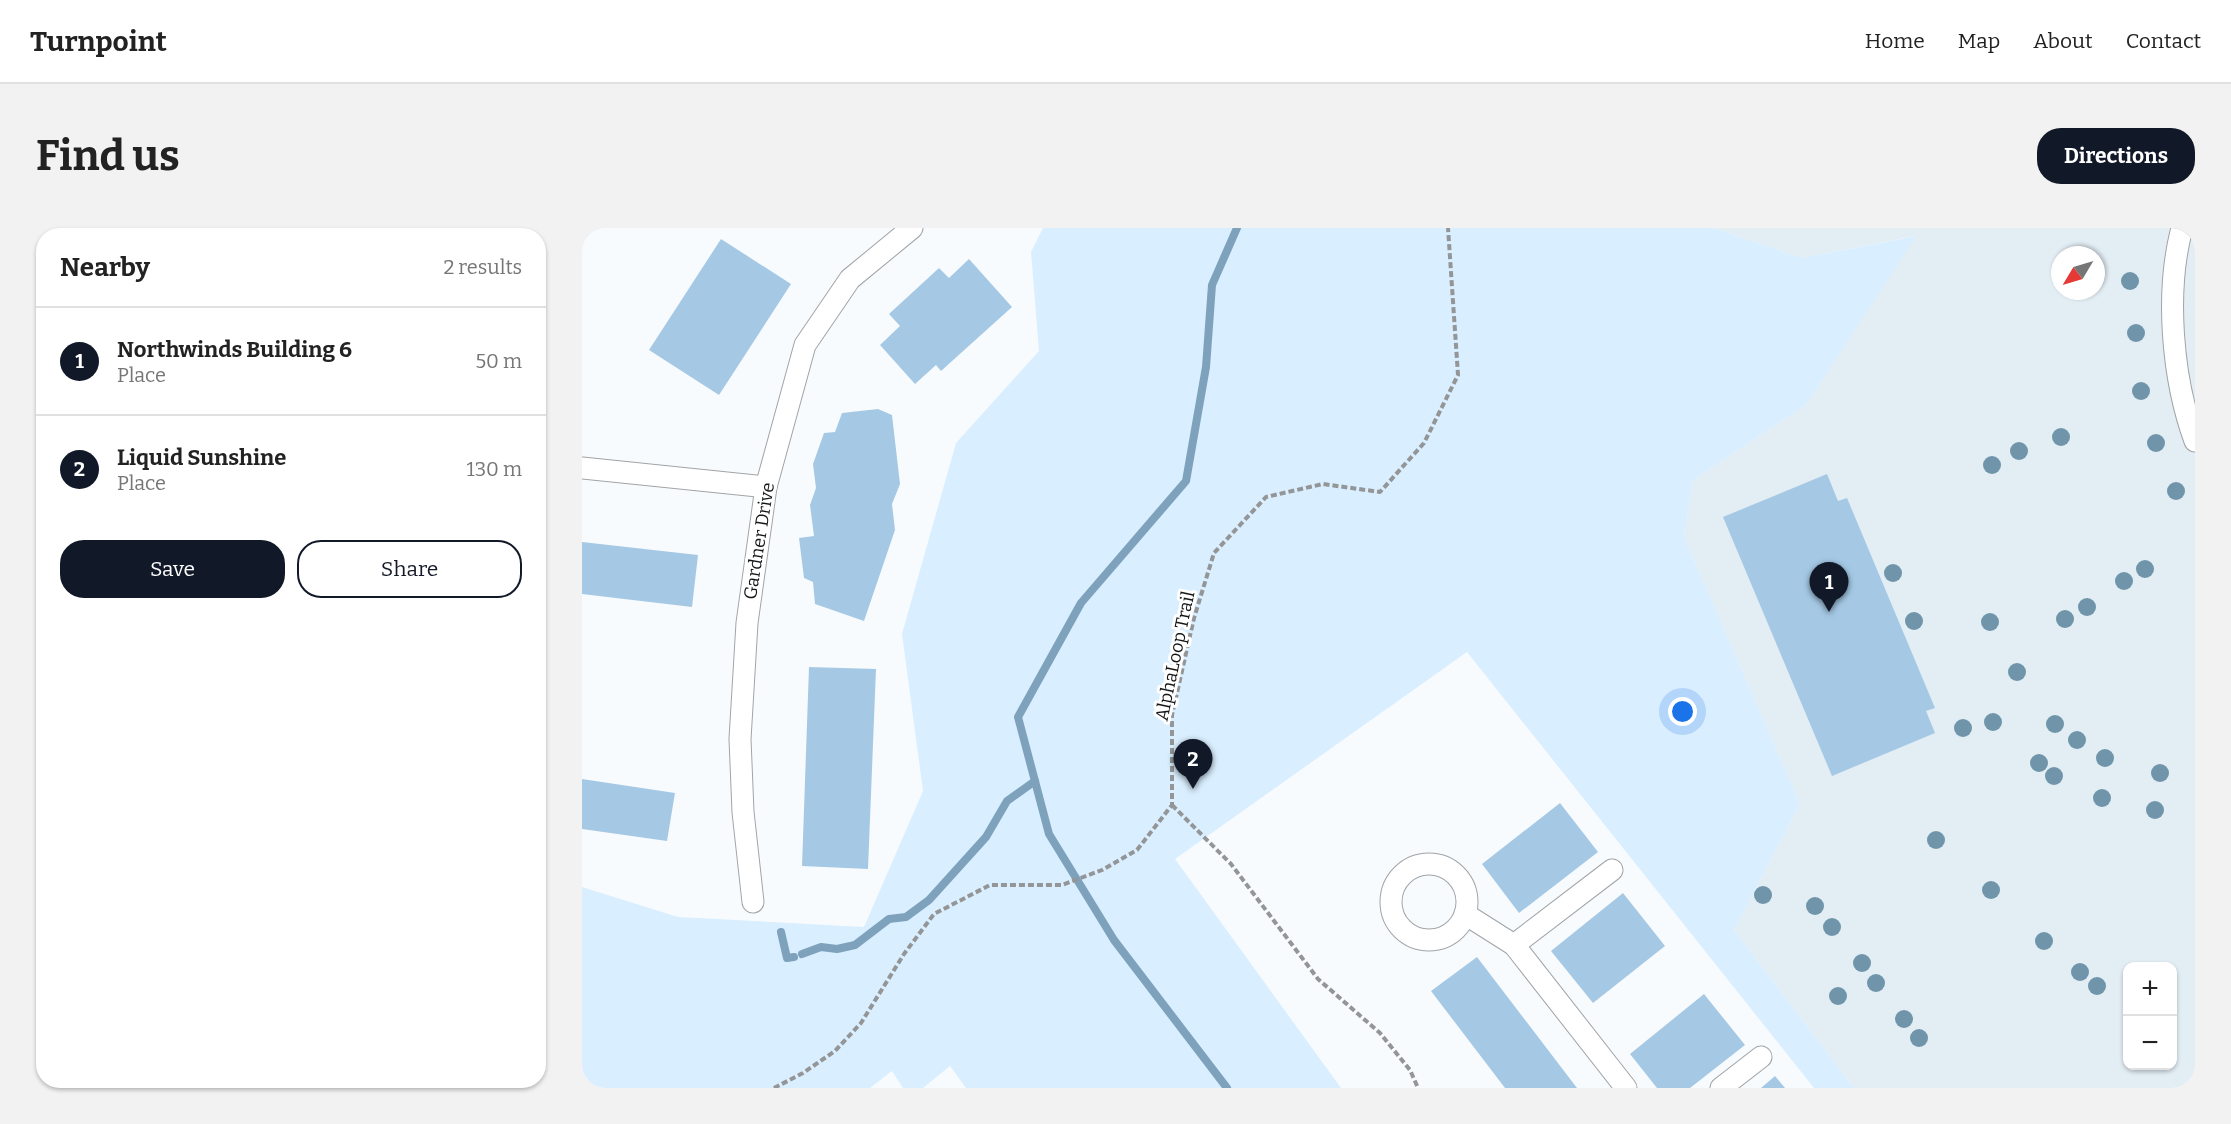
<!DOCTYPE html>
<html lang="en">
<head>
<meta charset="utf-8">
<style>
  :root { --surface:#fff; --page:#f2f2f2; --text:#222; --muted:#767676; --line:#e0e0e0; --accent:#111827 }
  body { margin:0; font-family:Bitter,serif; background:var(--page); color:var(--text) }
  .controls { position:absolute; right:18px; bottom:18px; display:grid; overflow:hidden; border-radius:12px; box-shadow:0 2px 4px #0004 }
  .controls button { width:54px; height:54px; display:grid; place-items:center; padding:0; border:0; border-bottom:2px solid var(--line); background:var(--surface); color:var(--text); font:30px sans-serif }
  .compass { position:absolute; left:1469px; top:18px; width:54px; height:54px; border-radius:50%; background:var(--surface); box-shadow:0 2px 4px #0004; rotate:232deg }
  .you { position:absolute; left:1101px; top:484px; width:21px; height:21px; margin:-15px; border:4px solid #fff; border-radius:50%; background:#1a73e8; box-shadow:0 0 0 9px #1a73e833 }
  .badge { display:grid; place-items:center; width:39px; height:39px; border-radius:50%; background:var(--accent); color:#fff; font-size:20px; font-weight:700 }
  .pin { position:absolute; translate:-50% -50px; filter:drop-shadow(0 2px 3px #0008) }
  .pin::after { content:''; position:absolute; top:32px; width:21px; height:18px; background:inherit; clip-path:polygon(0 0,100% 0,50% 100%) }
  .list { margin:0; padding:0; list-style:none }
  h2 { display:flex; justify-content:space-between; align-items:center; height:78px; margin:0; padding:0 24px; font-size:26px }
  h2 small { font-size:20px; font-weight:400; color:var(--muted) }
  .list li { display:grid; grid-template-columns:39px 1fr auto; gap:18px; align-items:center; box-sizing:border-box; height:108px; padding:0 24px; border-top:2px solid var(--line) }
  .list b { display:block; font-size:22px; white-space:nowrap }
  .list p { margin:0; font-size:20px; white-space:nowrap; color:var(--muted) }
  .list em { font-size:20px; font-style:normal; color:var(--muted) }
  .actions { display:flex; gap:12px; padding:18px 24px }
  .actions a { flex:1; padding:14px 0; border:2px solid var(--accent); border-radius:24px; text-align:center; font-size:21px; color:var(--accent) }
  .actions .main { background:var(--accent); color:#fff }
  .map { position:relative; flex:none; width:1613px; height:860px; overflow:hidden; border-radius:24px }
  header { display:flex; align-items:center; gap:36px; box-sizing:border-box; height:84px; padding:0 30px; background:var(--surface); border-bottom:2px solid var(--line) }
  header strong { font-size:28px }
  nav { display:flex; gap:33px; margin-inline-start:auto; font-size:21px }
  .intro { display:flex; align-items:center; justify-content:space-between; box-sizing:border-box; height:144px; padding:0 36px }
  h1 { margin:0; font-size:42px }
  .button { padding:15px 27px; border-radius:24px; background:var(--accent); color:#fff; font-size:21px; font-weight:700 }
  main { display:flex; gap:36px; padding:0 36px }
  aside { flex:1; background:var(--surface); border-radius:24px; box-shadow:0 2px 4px #0004 }
  .map>svg:first-child { display:block }
  .built { fill:#e2edf4; fill-rule:evenodd }
  .green { fill:#d9eefe }
  .lines { fill:none; stroke-linecap:round; stroke-linejoin:round }
  .stream { stroke:#7ea2bc; stroke-width:8 }
  .building { fill:#a5c9e5 }
  .minor-casing { stroke:#a1a4a6; stroke-width:23 }
  .path { stroke:#939597; stroke-width:4; stroke-dasharray:6 3; stroke-linecap:butt }
  .minor { stroke:#fff; stroke-width:21 }
  .tree { fill:#7095aa }
  .labels { text-anchor:middle; stroke-width:6; stroke-linejoin:round; paint-order:stroke }
  .street-label { font-size:18px; fill:#151617; stroke:#fff }
</style>
</head>
<body>
<header>
<strong>Turnpoint</strong>
<nav><a>Home</a><a>Map</a><a>About</a><a>Contact</a></nav>
</header>
<div class="intro"><h1>Find us</h1><a class="button">Directions</a></div>
<main>
<aside>
<h2>Nearby<small>2 results</small></h2>
<ul class="list">
<li><span class="badge">1</span><div><b>Northwinds Building 6</b><p>Place</p></div><em>50 m</em></li>
<li><span class="badge">2</span><div><b>Liquid Sunshine</b><p>Place</p></div><em>130 m</em></li>
</ul>
<div class="actions"><a class="main">Save</a><a>Share</a></div>
</aside>
<div class="map">
<svg width="1613" height="860" viewBox="0 0 1613 860">
  <rect width="100%" height="100%" fill="#f8fbfe"/>
  <!-- built -->
  <path class="built" d="M1131,0H1613V860H1272L1152,702L1218,576L1102,309L1111,252L1225,176L1333,8L1220,30ZM1478,27H1514V63H1478ZM1546,738H1590V838H1546Z"/>
  <!-- green -->
  <polygon class="green" points="461,0 1131,0 1220,30 1334,8 1225,176 1111,252 1102,309 1218,576 1152,702 1272,860 1232,860 885,424 593,631 759,860 384,860 368,838 341,860 321,860 310,843 288,860 0,860 0,659 96,689 282,699 341,563 320,406 374,215 457,123 449,24"/>
  <g class="lines">
    <!-- stream -->
    <g class="stream">
      <polyline points="199,704 205,730 212,729"/>
      <polyline points="220,726 239,719 255,721 273,717 307,691 324,689 347,672 404,609 425,573 453,553"/>
      <polyline points="645,860 532,712 467,606 436,489 499,375 604,253 624,139 630,57 655,0"/>
    </g>
  </g>
  <!-- building -->
  <g class="building">
    <polygon points="139,11 209,56 137,167 67,122"/>
    <polygon points="387,31 430,79 359,143 354,137 333,156 298,117 318,98 307,86 357,40 367,50"/>
    <polygon points="296,181 310,187 318,256 310,276 313,302 282,393 233,376 231,354 222,350 217,310 232,308 228,277 234,260 231,236 242,205 253,204 260,185"/>
    <polygon points="1245,246 1256,273 1265,270 1353,480 1344,483 1353,505 1250,548 1141,289"/>
    <polygon points="0,314 116,327 110,379 0,366"/>
    <polygon points="227,439 294,441 286,641 220,638"/>
    <polygon points="0,551 93,565 85,613 0,601"/>
    <polygon points="978,575 1016,624 937,685 900,636"/>
    <polygon points="1041,665 1083,718 1011,775 969,723"/>
    <polygon points="895,729 995,860 923,860 849,763"/>
    <polygon points="1122,766 1163,817 1108,860 1075,860 1048,826"/>
    <polygon points="1193,848 1203,860 1179,860"/>
  </g>
  <g class="lines">
    <defs>
      <g id="minor">
        <path d="M1600,0C1583,64 1590,150 1613,213"/>
        <polyline points="0,240 184,259"/>
        <circle cx="847" cy="674" r="38"/>
        <polyline points="171,674 161,584 158,511 165,395 184,259 223,117 268,51 330,0"/>
        <polyline points="883,686 932,717 1044,860"/>
        <polyline points="932,717 1030,642"/>
        <polyline points="1139,860 1179,829"/>
      </g>
    </defs>
    <!-- minor casing -->
    <use href="#minor" class="minor-casing"/>
    <!-- path -->
    <g class="path">
      <polyline points="590,577 649,636 736,751 798,805 828,842 836,860"/>
      <polyline points="192,860 221,845 253,823 279,795 322,726 352,686 408,657 480,657 520,642 555,622 590,577 590,487 612,390 632,325 684,269 741,256 798,264 842,215 876,147 866,0"/>
    </g>
    <!-- minor -->
    <use href="#minor" class="minor"/>
  </g>
  <!-- trees -->
  <g class="tree">
    <circle cx="1548" cy="53" r="9"/>
    <circle cx="1554" cy="105" r="9"/>
    <circle cx="1559" cy="163" r="9"/>
    <circle cx="1479" cy="209" r="9"/>
    <circle cx="1574" cy="215" r="9"/>
    <circle cx="1437" cy="223" r="9"/>
    <circle cx="1410" cy="237" r="9"/>
    <circle cx="1594" cy="263" r="9"/>
    <circle cx="1563" cy="341" r="9"/>
    <circle cx="1311" cy="345" r="9"/>
    <circle cx="1542" cy="353" r="9"/>
    <circle cx="1505" cy="379" r="9"/>
    <circle cx="1483" cy="391" r="9"/>
    <circle cx="1332" cy="393" r="9"/>
    <circle cx="1408" cy="394" r="9"/>
    <circle cx="1435" cy="444" r="9"/>
    <circle cx="1411" cy="494" r="9"/>
    <circle cx="1473" cy="496" r="9"/>
    <circle cx="1381" cy="500" r="9"/>
    <circle cx="1495" cy="512" r="9"/>
    <circle cx="1523" cy="530" r="9"/>
    <circle cx="1457" cy="535" r="9"/>
    <circle cx="1578" cy="545" r="9"/>
    <circle cx="1472" cy="548" r="9"/>
    <circle cx="1520" cy="570" r="9"/>
    <circle cx="1573" cy="582" r="9"/>
    <circle cx="1354" cy="612" r="9"/>
    <circle cx="1409" cy="662" r="9"/>
    <circle cx="1181" cy="667" r="9"/>
    <circle cx="1233" cy="678" r="9"/>
    <circle cx="1250" cy="699" r="9"/>
    <circle cx="1462" cy="713" r="9"/>
    <circle cx="1280" cy="735" r="9"/>
    <circle cx="1498" cy="744" r="9"/>
    <circle cx="1294" cy="755" r="9"/>
    <circle cx="1515" cy="758" r="9"/>
    <circle cx="1256" cy="768" r="9"/>
    <circle cx="1322" cy="791" r="9"/>
    <circle cx="1337" cy="810" r="9"/>
  </g>
  <g class="labels">
    <!-- street labels -->
    <g class="street-label">
      <text transform="translate(177 313) rotate(-81)" y="6">Gardner Drive</text>
      <text transform="translate(593 428) rotate(-78)" y="6">AlphaLoop Trail</text>
    </g>
  </g>
</svg>
<div class="controls">
<button>+</button>
<button>−</button>
</div>
<svg class="compass" viewBox="-18 -18 36 36"><path d="M0-13l5 13h-10z" fill="#e53935"/><path d="M0 13l5-13h-10z" fill="#767676"/></svg>
<div class="you"></div>
<div class="pin badge" style="left:1247px;top:384px">1</div>
<div class="pin badge" style="left:611px;top:561px">2</div>
</div>
</main>
</body>
</html>
